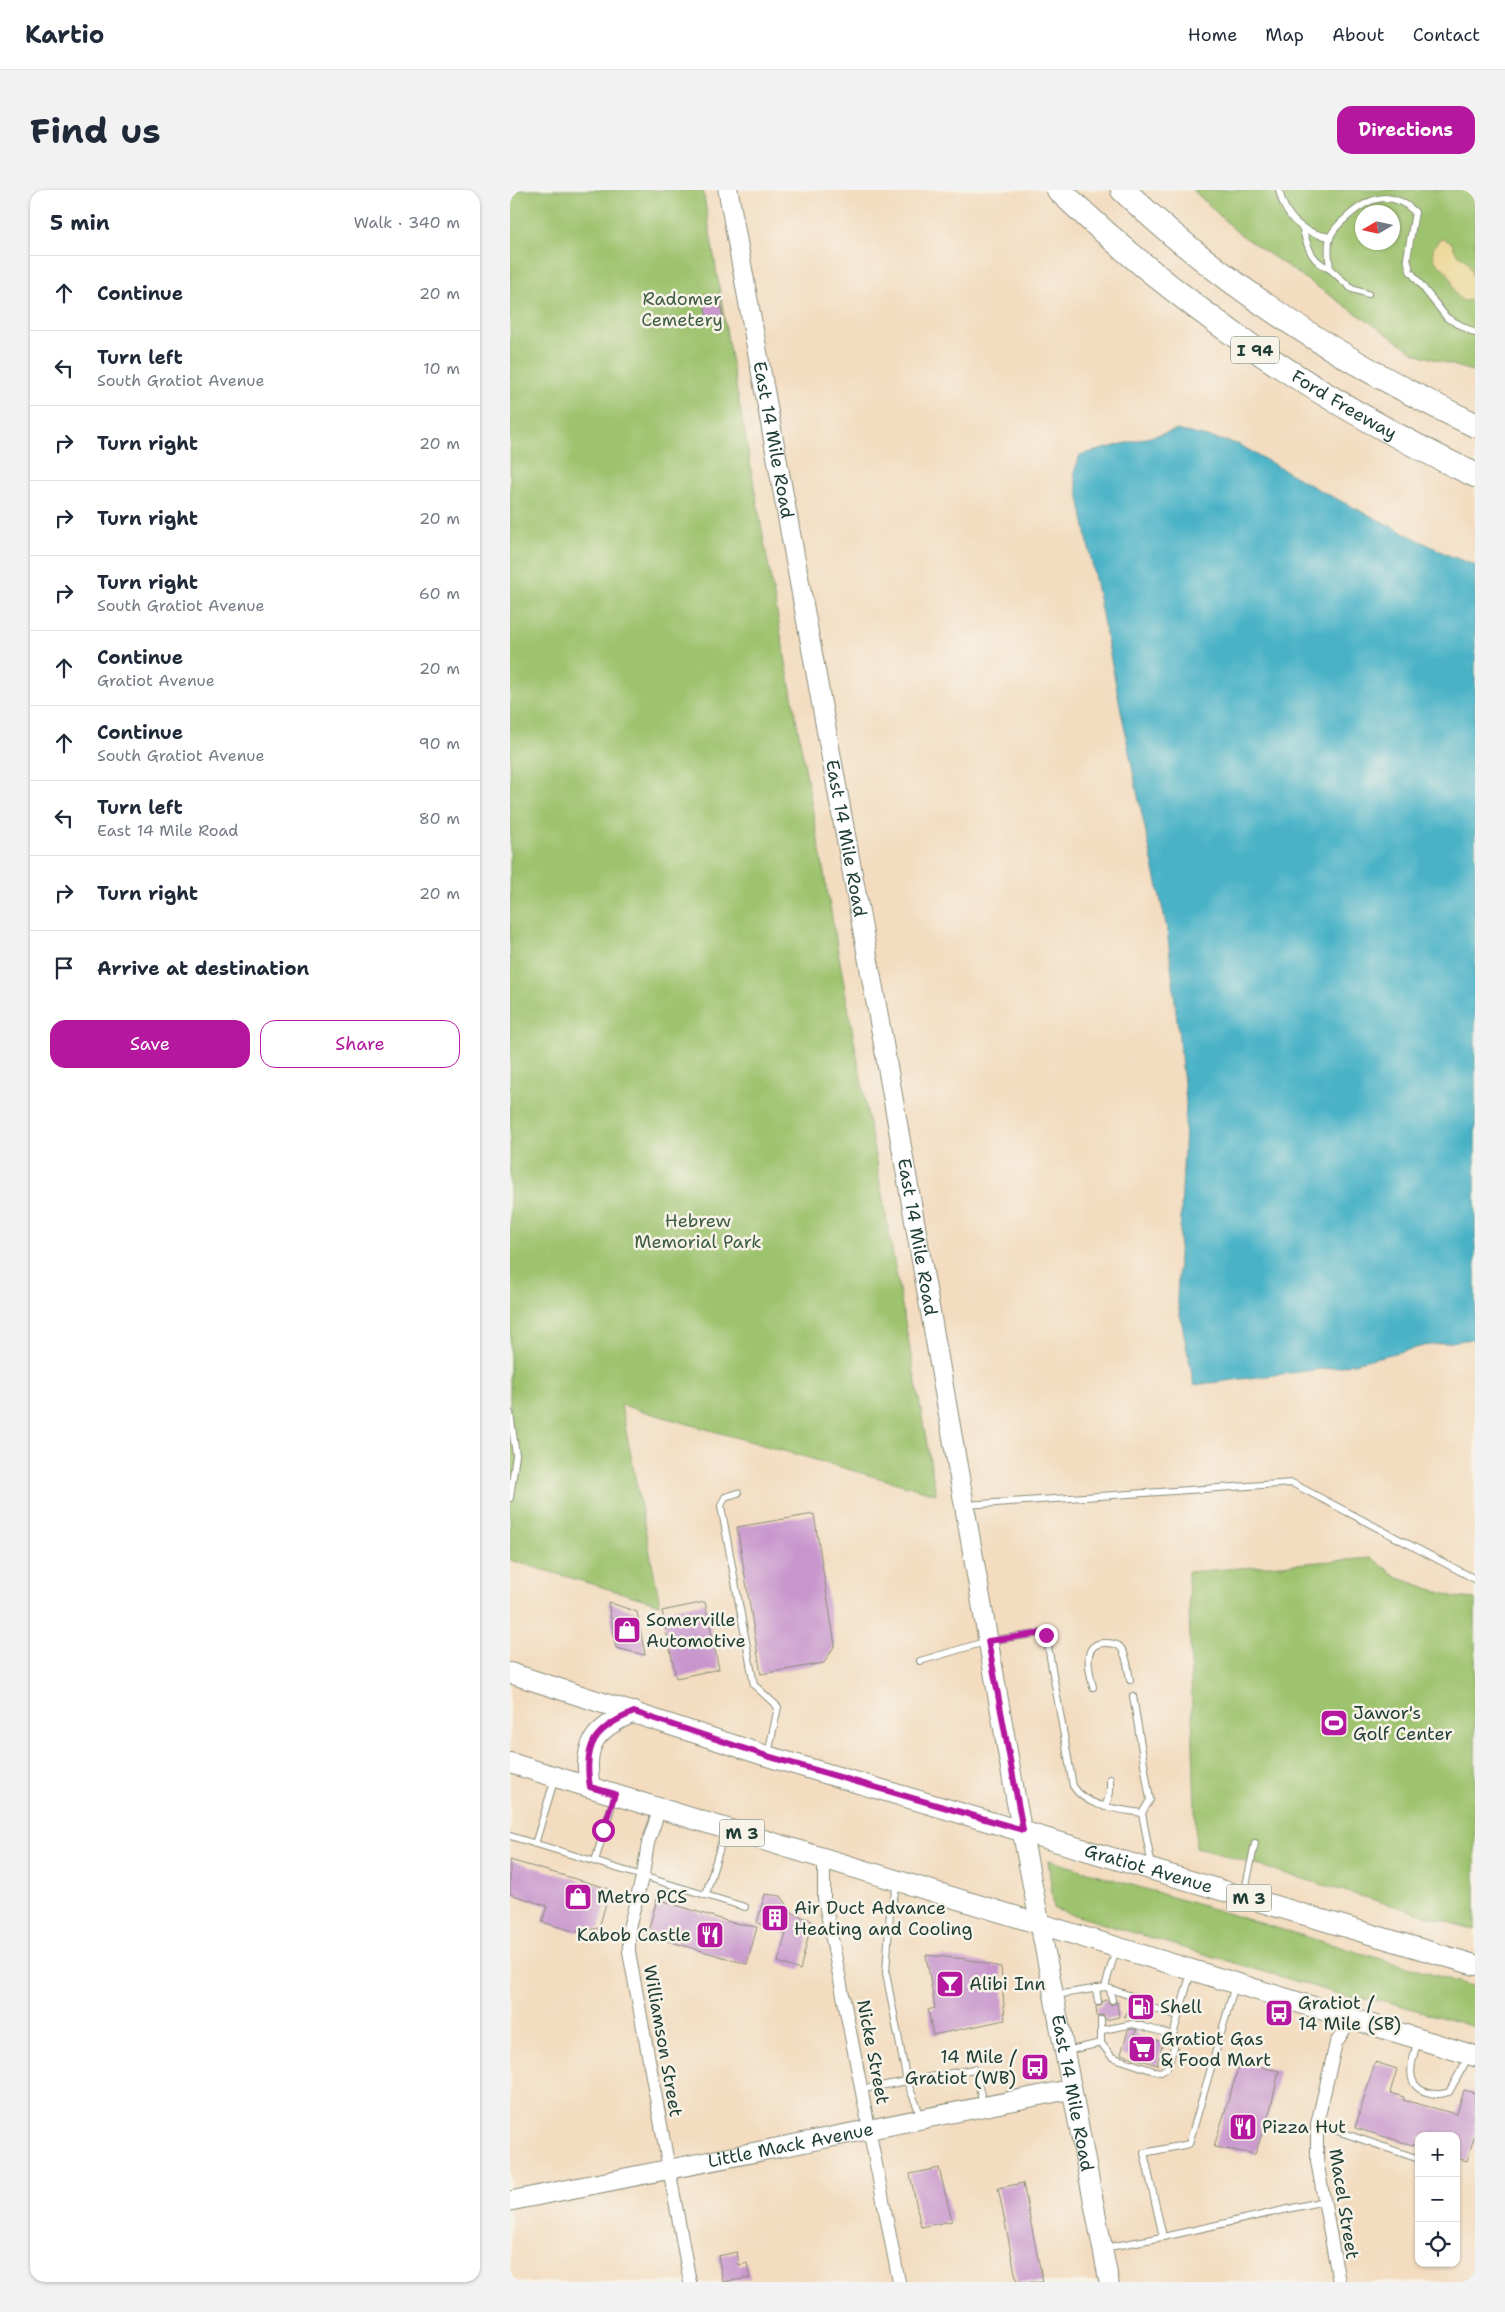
<!DOCTYPE html>
<html lang="en">
<head>
<meta charset="utf-8">
<style>
  :root { --surface:#fff; --page:#f2f2f3; --text:#1f2937; --muted:#747a83; --line:#e0e1e3; --accent:#b5179e }
  body { margin:0; font-family:"Shantell Sans",sans-serif; background:var(--page); color:var(--text) }
  .controls { position:absolute; right:15px; bottom:15px; display:grid; overflow:hidden; border-radius:10px; box-shadow:0 1px 4px #0004 }
  .controls button { width:45px; height:45px; display:grid; place-items:center; padding:0; border:0; border-bottom:1px solid var(--line); background:var(--surface); color:var(--text); font:25px sans-serif }
  .compass { position:absolute; left:845px; top:15px; width:45px; height:45px; border-radius:50%; background:var(--surface); box-shadow:0 1px 4px #0004; rotate:261deg }
  .stop { position:absolute; width:15px; height:15px; margin:-11px; border:4px solid #b5179e; border-radius:50%; background:#fff }
  .stop.end { background:#b5179e; border-color:#fff; box-shadow:0 1px 5px #0008 }
  .list { margin:0; padding:0; list-style:none }
  h2 { display:flex; justify-content:space-between; align-items:center; height:65px; margin:0; padding:0 20px; font-size:21px }
  h2 small { font-size:16px; font-weight:400; color:var(--muted) }
  .list li { display:grid; grid-template-columns:32px 1fr auto; gap:15px; align-items:center; box-sizing:border-box; height:75px; padding:0 20px; border-top:1px solid var(--line) }
  .list b { display:block; font-size:19px; white-space:nowrap }
  .list p { margin:0; font-size:16px; white-space:nowrap; color:var(--muted) }
  .list em { font-size:16px; font-style:normal; color:var(--muted) }
  .actions { display:flex; gap:10px; padding:15px 20px }
  .actions a { flex:1; padding:11px 0; border:1px solid var(--accent); border-radius:15px; text-align:center; font-size:18px; color:var(--accent) }
  .actions .main { background:var(--accent); color:#fff }
  .icon { flex:none; width:28px; height:28px; fill:none; stroke:currentColor; stroke-width:2; stroke-linecap:round; stroke-linejoin:round }
  .map { position:relative; flex:none; width:965px; height:2092px; overflow:hidden; border-radius:15px }
  header { display:flex; align-items:center; gap:30px; box-sizing:border-box; height:70px; padding:0 25px; background:var(--surface); border-bottom:1px solid var(--line) }
  header strong { font-size:24px }
  nav { display:flex; gap:28px; margin-inline-start:auto; font-size:18px }
  .intro { display:flex; align-items:center; justify-content:space-between; box-sizing:border-box; height:120px; padding:0 30px }
  h1 { margin:0; font-size:35px }
  .button { padding:12px 22px; border-radius:15px; background:var(--accent); color:#fff; font-size:18px; font-weight:700 }
  main { display:flex; gap:30px; padding:0 30px }
  aside { flex:1; background:var(--surface); border-radius:15px; box-shadow:0 1px 4px #0004 }
  .map>svg:first-child { display:block }
  .green { fill:#9ec36e; stroke:#5e8051; fill-rule:evenodd }
  .sand { fill:#eeda9e; stroke:#868c69 }
  .water { fill:#49b2c7; stroke:#34787e }
  .building { fill:#c896cd }
  .lines { fill:none; stroke-linecap:round; stroke-linejoin:round }
  .lane-casing { stroke:#898c7a; stroke-width:8 }
  .street-casing { stroke:#898c7a; stroke-width:14 }
  .secondary-casing { stroke:#898c7a; stroke-width:21 }
  .primary-casing { stroke:#898c7a; stroke-width:22 }
  .highway-casing { stroke:#898c7a; stroke-width:26 }
  .lane { stroke:#fff; stroke-width:6 }
  .street { stroke:#fff; stroke-width:12 }
  .secondary { stroke:#fff; stroke-width:19 }
  .primary { stroke:#fff; stroke-width:20 }
  .highway { stroke:#fff; stroke-width:24 }
  .route { stroke:#b5179e; stroke-width:6 }
  .labels { text-anchor:middle; stroke-width:5; stroke-linejoin:round; paint-order:stroke }
  .shield { fill:#f7f3e8; stroke:#60746a; stroke-width:1 }
  .shield-label { font-size:16px; font-weight:bold; fill:#1f3d34 }
  .park-label { font-size:18px; fill:#3f5e42; stroke:#f7f3e8 }
  .street-label { font-size:18px; fill:#1f3d34; stroke:#f7f3e8 }
  .poi-label { font-size:18px; fill:#1f3d34; stroke:#f7f3e8; text-anchor:start }
</style>
</head>
<body>
<header>
<strong>Kartio</strong>
<nav><a>Home</a><a>Map</a><a>About</a><a>Contact</a></nav>
</header>
<div class="intro"><h1>Find us</h1><a class="button">Directions</a></div>
<main>
<aside>
<h2>5 min<small>Walk · 340 m</small></h2>
<ul class="list">
<li><svg class="icon" aria-label="ahead" viewBox="0 0 24 24"><path d="M12 20V5M6 11l6-6 6 6"/></svg><div><b>Continue</b></div><em>20 m</em></li>
<li><svg class="icon" aria-label="left" viewBox="0 0 24 24"><path d="M17 20v-9H6M10 6l-5 5 5 5"/></svg><div><b>Turn left</b><p>South Gratiot Avenue</p></div><em>10 m</em></li>
<li><svg class="icon" aria-label="right" viewBox="0 0 24 24"><path d="M7 20v-9h11M14 6l5 5-5 5"/></svg><div><b>Turn right</b></div><em>20 m</em></li>
<li><svg class="icon" aria-label="right" viewBox="0 0 24 24"><path d="M7 20v-9h11M14 6l5 5-5 5"/></svg><div><b>Turn right</b></div><em>20 m</em></li>
<li><svg class="icon" aria-label="right" viewBox="0 0 24 24"><path d="M7 20v-9h11M14 6l5 5-5 5"/></svg><div><b>Turn right</b><p>South Gratiot Avenue</p></div><em>60 m</em></li>
<li><svg class="icon" aria-label="ahead" viewBox="0 0 24 24"><path d="M12 20V5M6 11l6-6 6 6"/></svg><div><b>Continue</b><p>Gratiot Avenue</p></div><em>20 m</em></li>
<li><svg class="icon" aria-label="ahead" viewBox="0 0 24 24"><path d="M12 20V5M6 11l6-6 6 6"/></svg><div><b>Continue</b><p>South Gratiot Avenue</p></div><em>90 m</em></li>
<li><svg class="icon" aria-label="left" viewBox="0 0 24 24"><path d="M17 20v-9H6M10 6l-5 5 5 5"/></svg><div><b>Turn left</b><p>East 14 Mile Road</p></div><em>80 m</em></li>
<li><svg class="icon" aria-label="right" viewBox="0 0 24 24"><path d="M7 20v-9h11M14 6l5 5-5 5"/></svg><div><b>Turn right</b></div><em>20 m</em></li>
<li><svg class="icon" aria-label="arrive" viewBox="0 0 24 24"><path d="M6 21V4h12l-3 4 3 4H6"/></svg><div><b>Arrive at destination</b></div></li>
</ul>
<div class="actions"><a class="main">Save</a><a>Share</a></div>
</aside>
<div class="map">
<svg width="965" height="2092" viewBox="0 0 965 2092">
  <rect width="100%" height="100%" fill="#f7f3e8"/>
  <filter id="ink" filterUnits="userSpaceOnUse"><feTurbulence type="fractalNoise" baseFrequency=".02" numOctaves="2"/><feDisplacementMap in="SourceGraphic" scale="10" xChannelSelector="R" yChannelSelector="G"/><feConvolveMatrix kernelMatrix="1 2 1 2 8 2 1 2 1" color-interpolation-filters="sRGB"/></filter>
  <filter id="wash" filterUnits="userSpaceOnUse"><feTurbulence type="fractalNoise" baseFrequency=".0096" numOctaves="4" result="noise"/><feDisplacementMap in="SourceGraphic" scale="20" xChannelSelector="R" yChannelSelector="G"/><feGaussianBlur stdDeviation="1.12" result="paint"/><feColorMatrix in="noise" values="0 0 0 0 0 0 0 0 0 0 0 0 0 0 0 0 0 1.4 0 .05"/><feComposite in="paint" operator="in"/></filter>
  <g filter="url(#wash)">
    <rect width="100%" height="100%" fill="#f3dcbf"/>
    <!-- green -->
    <g class="green">
      <polygon points="0,0 193,0 218,151 426,1304 111,1215 150,1414 0,1370"/>
      <path d="M683,0H965V182L905,163L728,43ZM852,22H882V52H852Z"/>
      <polygon points="862,1368 888,1388 944,1407 965,1409 965,1740 686,1657 678,1382"/>
      <polygon points="538,1670 965,1797 965,1837 875,1811 842,1808 544,1719"/>
    </g>
    <!-- sand -->
    <path class="sand" d="M934,49L942,53C947,70 952,63 959,74C963,82 965,103 963,110L954,111C941,104 945,96 939,85C932,73 923,78 923,59L929,50Z"/>
    <!-- water -->
    <polygon class="water" points="667,240 728,254 811,301 938,365 965,375 965,1152 963,1149 914,1156 828,1177 684,1195 667,1109 676,912 657,739 626,597 564,282 570,265"/>
    <g id="blocks">
      <!-- building -->
      <g class="building">
        <polygon points="209,107 213,128 197,131 194,110"/>
        <polygon points="304,1324 325,1455 314,1473 251,1484 227,1337"/>
        <polygon points="98,1412 127,1422 135,1465 106,1458"/>
        <polygon points="195,1412 209,1479 166,1488 152,1421"/>
        <polygon points="0,1670 100,1699 89,1738 66,1742 32,1732 37,1716 0,1704"/>
        <polygon points="255,1704 271,1706 283,1723 302,1731 290,1780 268,1772 276,1744 247,1733"/>
        <polygon points="147,1709 220,1732 247,1737 237,1774 137,1745"/>
        <polygon points="416,1765 455,1769 491,1777 495,1830 423,1845 418,1820 425,1818"/>
        <polygon points="631,1805 643,1813 638,1816 640,1822 633,1832 621,1829 622,1825 614,1827 624,1812 631,1811"/>
        <polygon points="597,1810 601,1815 607,1812 609,1827 596,1830 593,1825 587,1827 586,1816 591,1816 593,1811"/>
        <polygon points="623,1839 627,1840 625,1844 653,1852 647,1875 611,1864 618,1840"/>
        <polygon points="730,1872 769,1881 761,1917 745,1964 704,1957"/>
        <polygon points="865,1872 887,1879 880,1903 894,1907 893,1910 947,1924 954,1900 965,1903 965,1944 957,1971 946,1968 946,1946 909,1946 909,1957 845,1938"/>
        <polygon points="429,1978 442,2031 411,2037 400,1984"/>
        <polygon points="513,1993 527,2064 533,2092 507,2092 488,1998"/>
        <polygon points="227,2062 229,2075 237,2073 240,2088 213,2092 208,2066"/>
      </g>
    </g>
  </g>
  <g filter="url(#ink)">
    <use href="#blocks" fill-opacity="0" stroke="#898c7a" stroke-width="1"/>
    <g class="lines">
      <defs>
        <g id="lane">
          <path d="M769,0C775,28 791,43 820,47"/>
          <path d="M793,40C798,58 801,71 820,79"/>
          <path d="M858,104L842,99L820,79C819,70 817,57 820,48C822,40 831,32 837,27C860,6 882,0 905,22L897,68L900,81L937,128L965,143"/>
          <polyline points="0,1223 6,1265 0,1308"/>
          <polyline points="228,1303 215,1307 211,1316 244,1495 268,1517 258,1564"/>
          <polyline points="456,1315 782,1293 965,1389"/>
          <path d="M410,1471L478,1451L531,1443L536,1445L563,1596C577,1618 608,1619 632,1623L642,1677"/>
          <path d="M583,1497C580,1482 570,1453 595,1453C600,1453 606,1453 610,1457C617,1464 618,1480 620,1490"/>
          <polyline points="623,1506 640,1610 632,1623"/>
          <polyline points="595,1617 600,1603 600,1589"/>
          <polyline points="0,1646 235,1717"/>
          <polyline points="25,1654 45,1588"/>
          <polyline points="85,1671 104,1608"/>
          <polyline points="388,1693 380,1721 376,1783 397,1892 411,1926"/>
          <polyline points="196,1704 215,1641"/>
          <polyline points="734,1705 745,1653"/>
          <polyline points="595,1797 606,1759"/>
          <polyline points="586,1798 588,1812"/>
          <polyline points="600,1799 602,1810"/>
          <polyline points="546,1805 595,1797 627,1808"/>
          <polyline points="643,1818 668,1826"/>
          <polyline points="593,1840 623,1834 663,1845"/>
          <path d="M908,1850C903,1868 892,1894 916,1902C925,1905 930,1905 939,1902L959,1866"/>
          <polyline points="591,1853 591,1830"/>
          <polyline points="556,1861 591,1853 602,1867 644,1881 651,1882 657,1878 664,1857 663,1845 681,1782"/>
          <polyline points="353,1899 464,1879 474,1916"/>
          <polyline points="807,1934 909,1969"/>
          <polyline points="653,2047 814,2011"/>
          <polyline points="594,2058 653,2047 634,1963 679,1954 725,1795"/>
        </g>
        <g id="street">
          <polyline points="150,1618 138,1653 133,1684 119,1738 119,1762 180,2092"/>
          <polyline points="314,1668 314,1708 389,2092"/>
          <polyline points="829,2092 807,1971 807,1934 826,1853 841,1829"/>
        </g>
        <g id="secondary">
          <path id="s1" d="M218,0L373,851L506,1610L599,2092"/>
          <path id="s2" d="M0,2011L562,1899"/>
        </g>
        <g id="primary">
          <path id="s3" d="M0,1483L257,1566L965,1775"/>
          <polyline points="0,1573 965,1866"/>
          <path d="M80,1597C72,1554 85,1538 124,1522"/>
        </g>
        <g id="highway">
          <path id="s4" d="M549,0C672,118 811,212 965,285"/>
          <path d="M613,0C715,97 838,175 965,235"/>
        </g>
      </defs>
      <!-- lane casing -->
      <use href="#lane" class="lane-casing"/>
      <!-- street casing -->
      <use href="#street" class="street-casing"/>
      <!-- secondary casing -->
      <use href="#secondary" class="secondary-casing"/>
      <!-- primary casing -->
      <use href="#primary" class="primary-casing"/>
      <!-- highway casing -->
      <use href="#highway" class="highway-casing"/>
      <!-- lane -->
      <use href="#lane" class="lane"/>
      <!-- street -->
      <use href="#street" class="street"/>
      <!-- secondary -->
      <use href="#secondary" class="secondary"/>
      <!-- primary -->
      <use href="#primary" class="primary"/>
      <!-- highway -->
      <use href="#highway" class="highway"/>
    </g>
  </g>
  <g class="lines" filter="url(#ink)">
    <!-- route -->
    <path class="route" d="M93,1640L105,1604L80,1597C73,1554 85,1538 124,1522L257,1566L513,1640L478,1451L532,1443L536,1445"/>
  </g>
  <!-- icons -->
  <defs>
    <symbol id="shop-square" viewBox="-11 -11 22 22"><rect x="-9" y="-9" width="18" height="18" rx="4" fill="#b5179e" stroke="#f7f3e8"/><path d="M-5-2.5h2.3a2.7 3.5 0 0 1 5.4 0H5L5.5 6h-11ZM-1.5-2.5h3a1.5 2.3 0 0 0-3 0Z" fill="#fff"/></symbol>
    <symbol id="stadium-square" viewBox="-11 -11 22 22"><rect x="-9" y="-9" width="18" height="18" rx="4" fill="#b5179e" stroke="#f7f3e8"/><path d="M0-5a6.5 5 0 1 0 0 10a6.5 5 0 1 0 0-10ZM-3.5-1.8h7v3.6h-7Z" fill="#fff"/></symbol>
    <symbol id="building-square" viewBox="-11 -11 22 22"><rect x="-9" y="-9" width="18" height="18" rx="4" fill="#b5179e" stroke="#f7f3e8"/><path d="M-4-6H4V6H1V3H-1V6H-4ZM-2.5-4.3h1.7v1.8h-1.7ZM.8-4.3h1.7v1.8H.8ZM-2.5-1h1.7V.8h-1.7ZM.8-1h1.7V.8H.8Z" fill="#fff"/></symbol>
    <symbol id="restaurant-square" viewBox="-11 -11 22 22"><rect x="-9" y="-9" width="18" height="18" rx="4" fill="#b5179e" stroke="#f7f3e8"/><path d="M-5-6h1v4h1v-4h1v4h1v-4h1v5L-1.5 .5V6h-2V.5L-5-1ZM5-6V6H3V1.5H1.5Q1.5-4 5-6Z" fill="#fff"/></symbol>
    <symbol id="bar-square" viewBox="-11 -11 22 22"><rect x="-9" y="-9" width="18" height="18" rx="4" fill="#b5179e" stroke="#f7f3e8"/><path d="M-6-5H6L.8 .8V4.5H3.5V6h-7V4.5H-.8V.8Z" fill="#fff"/></symbol>
    <symbol id="fuel-square" viewBox="-11 -11 22 22"><rect x="-9" y="-9" width="18" height="18" rx="4" fill="#b5179e" stroke="#f7f3e8"/><path d="M-5.5-6h7V0h2V4h1.3V-2.5L3-4.5l.8-.8L6-3V5H2.5V1h-1V6h-7ZM-4.2-4.7v3.2H.2V-4.7Z" fill="#fff"/></symbol>
    <symbol id="bus-square" viewBox="-11 -11 22 22"><rect x="-9" y="-9" width="18" height="18" rx="4" fill="#b5179e" stroke="#f7f3e8"/><path d="M-5-6H5V4H4V6H2V4H-2V6H-4V4H-5ZM-3.5-4V0h7V-4ZM-3.5 1.2v1.5H-2V1.2ZM2 1.2v1.5H3.5V1.2Z" fill="#fff"/></symbol>
    <symbol id="supermarket-square" viewBox="-11 -11 22 22"><rect x="-9" y="-9" width="18" height="18" rx="4" fill="#b5179e" stroke="#f7f3e8"/><path d="M-6-5.5h2.5l.6 2H6L4.5 2H-2.5L-4.4-4H-6ZM-1.5 3.2a1.3 1.3 0 1 0 .1 0ZM3 3.2a1.3 1.3 0 1 0 .1 0Z" fill="#fff"/></symbol>
  </defs>
  <g fill-rule="evenodd">
    <use href="#shop-square" x="101" y="1424" width="32" height="32"/>
    <use href="#stadium-square" x="808" y="1517" width="32" height="32"/>
    <use href="#shop-square" x="52" y="1691" width="32" height="32"/>
    <use href="#building-square" x="249" y="1712" width="32" height="32"/>
    <use href="#restaurant-square" x="184" y="1729" width="32" height="32"/>
    <use href="#bar-square" x="424" y="1778" width="32" height="32"/>
    <use href="#fuel-square" x="615" y="1801" width="32" height="32"/>
    <use href="#bus-square" x="753" y="1807" width="32" height="32"/>
    <use href="#supermarket-square" x="616" y="1843" width="32" height="32"/>
    <use href="#bus-square" x="509" y="1861" width="32" height="32"/>
    <use href="#restaurant-square" x="717" y="1921" width="32" height="32"/>
  </g>
  <g class="labels">
    <!-- shield labels -->
    <g class="shield">
      <rect x="721" y="146.5" width="48" height="27" rx="4"/>
      <rect x="209.5" y="1629.5" width="45" height="27" rx="4"/>
      <rect x="716.5" y="1694.5" width="45" height="27" rx="4"/>
    </g>
    <g class="shield-label">
      <text x="745" y="166">I 94</text>
      <text x="232" y="1649">M 3</text>
      <text x="739" y="1714">M 3</text>
    </g>
    <!-- park labels -->
    <g class="park-label">
      <text x="172" y="115">Radomer<tspan x="172" dy="21">Cemetery</tspan></text>
      <text x="188" y="1037">Hebrew<tspan x="188" dy="21">Memorial Park</tspan></text>
    </g>
    <!-- street labels -->
    <g class="street-label">
      <text dy="6" stroke="none"><textPath href="#s4" startOffset="358">Ford Freeway</textPath></text>
      <text dy="6" stroke="none"><textPath href="#s1" startOffset="254">East 14 Mile Road</textPath></text>
      <text dy="6" stroke="none"><textPath href="#s1" startOffset="659">East 14 Mile Road</textPath></text>
      <text dy="6" stroke="none"><textPath href="#s1" startOffset="1064">East 14 Mile Road</textPath></text>
      <text dy="6" stroke="none"><textPath href="#s3" startOffset="668">Gratiot Avenue</textPath></text>
      <text transform="translate(153 1851) rotate(80)" y="6">Williamson Street</text>
      <text transform="translate(363 1862) rotate(79)" y="6">Nicke Street</text>
      <text dy="6" stroke="none"><textPath href="#s1" startOffset="1934">East 14 Mile Road</textPath></text>
      <text dy="6" stroke="none"><textPath href="#s2" startOffset="286">Little Mack Avenue</textPath></text>
      <text transform="translate(834 2014) rotate(81)" y="6">Macel Street</text>
    </g>
    <!-- poi labels -->
    <g class="poi-label">
      <text x="136" y="1436">Somerville<tspan x="136" dy="21">Automotive</tspan></text>
      <text x="843" y="1529">Jawor's<tspan x="843" dy="21">Golf Center</tspan></text>
      <text x="87" y="1713">Metro PCS</text>
      <text x="284" y="1724">Air Duct Advance<tspan x="284" dy="21">Heating and Cooling</tspan></text>
      <text x="181" y="1751" text-anchor="end">Kabob Castle</text>
      <text x="459" y="1800">Alibi Inn</text>
      <text x="788" y="1819">Gratiot /<tspan x="788" dy="21">14 Mile (SB)</tspan></text>
      <text x="650" y="1823">Shell</text>
      <text x="651" y="1855">Gratiot Gas<tspan x="651" dy="21">&amp; Food Mart</tspan></text>
      <text x="506" y="1873" text-anchor="end">14 Mile /<tspan x="506" dy="21">Gratiot (WB)</tspan></text>
      <text x="752" y="1943">Pizza Hut</text>
    </g>
  </g>
</svg>
<div class="controls">
<button>+</button>
<button>−</button>
<button><svg class="icon" aria-label="locate" viewBox="0 0 24 24"><circle cx="12" cy="12" r="6"/><path d="M12 2v4M12 18v4M2 12h4M18 12h4"/></svg></button>
</div>
<svg class="compass" viewBox="-18 -18 36 36"><path d="M0-13l5 13h-10z" fill="#e53935"/><path d="M0 13l5-13h-10z" fill="#747a83"/></svg>
<div class="stop" style="left:93px;top:1640px"></div>
<div class="stop end" style="left:536px;top:1445px"></div>
</div>
</main>
</body>
</html>
